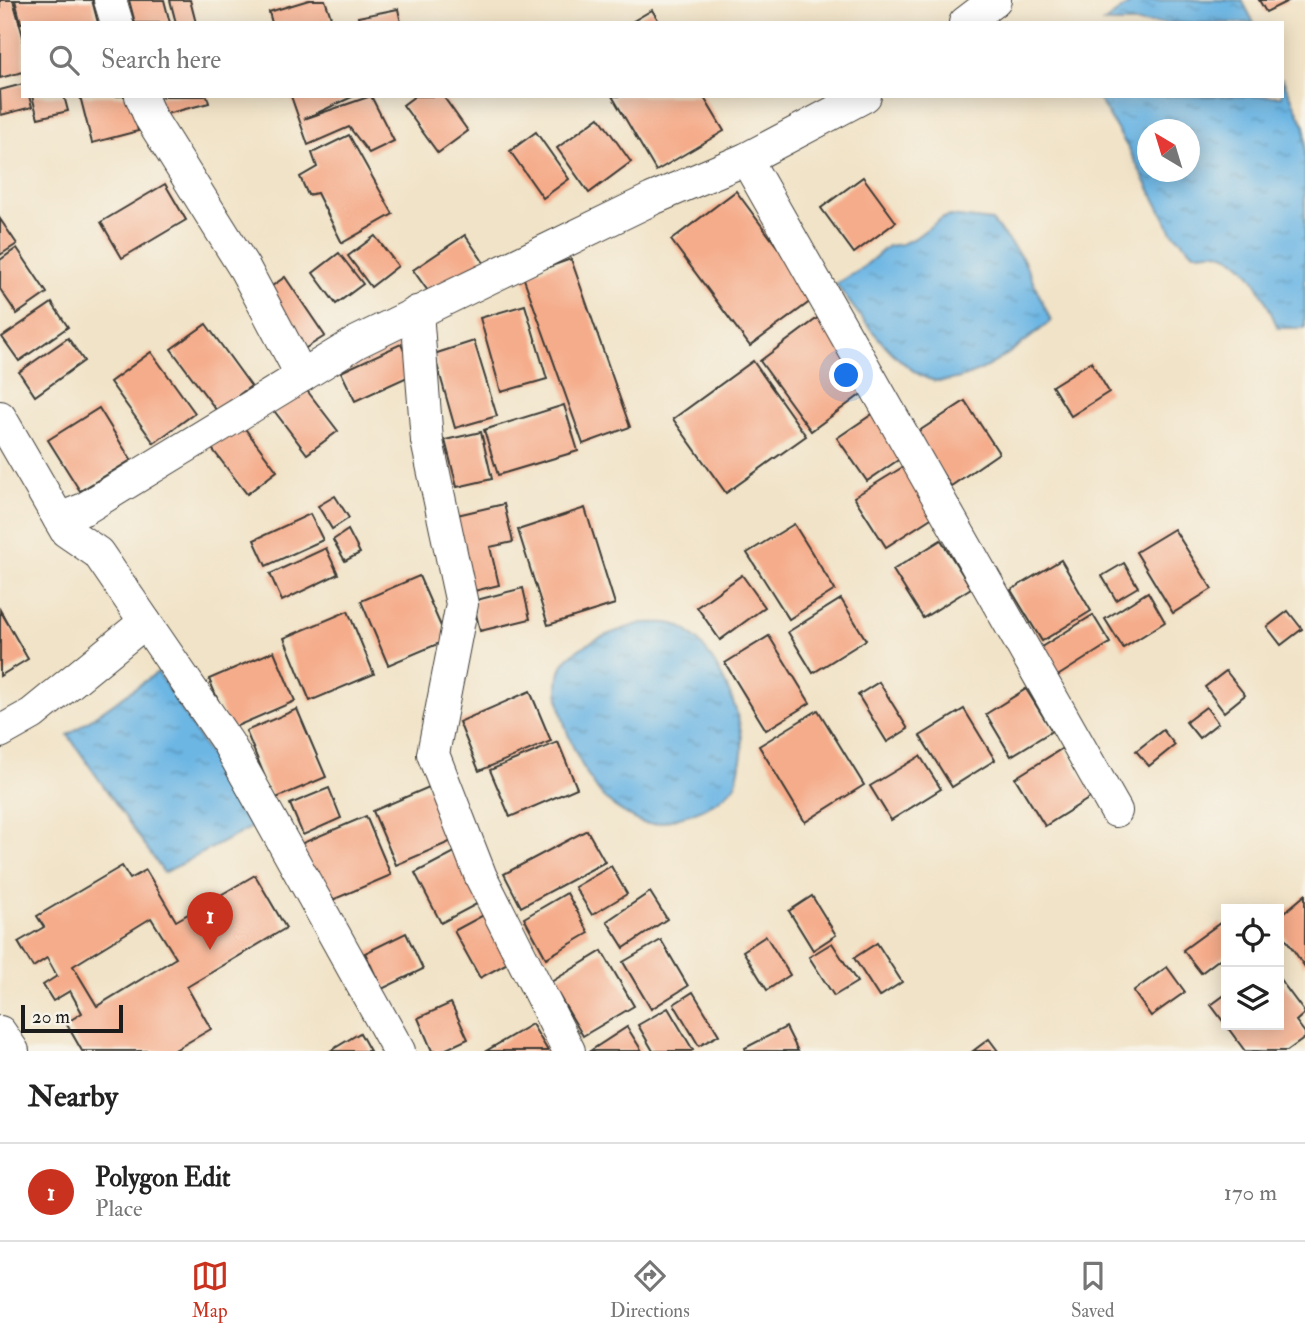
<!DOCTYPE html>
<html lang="en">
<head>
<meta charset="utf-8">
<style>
  :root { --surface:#fff; --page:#f2f2f2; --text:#222; --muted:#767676; --line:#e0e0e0; --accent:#c8321e }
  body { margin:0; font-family:"IM FELL Double Pica",serif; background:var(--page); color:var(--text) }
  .controls { position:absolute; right:21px; bottom:21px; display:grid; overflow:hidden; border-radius:0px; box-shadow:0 4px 18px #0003 }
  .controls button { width:63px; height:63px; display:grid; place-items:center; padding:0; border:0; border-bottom:2px solid var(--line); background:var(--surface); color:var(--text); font:35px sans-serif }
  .compass { position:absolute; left:1137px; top:119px; width:63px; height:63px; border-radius:50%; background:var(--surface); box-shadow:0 4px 18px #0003; rotate:322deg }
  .scale { position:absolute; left:21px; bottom:18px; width:102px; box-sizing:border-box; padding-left:7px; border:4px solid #1c1c1c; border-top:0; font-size:19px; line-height:24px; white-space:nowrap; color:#1c1c1c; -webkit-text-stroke:5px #f7f3e8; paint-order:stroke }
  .you { position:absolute; left:847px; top:376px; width:24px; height:24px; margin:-18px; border:5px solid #fff; border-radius:50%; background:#1a73e8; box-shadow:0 0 0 10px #1a73e833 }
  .badge { display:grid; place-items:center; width:46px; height:46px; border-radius:50%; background:var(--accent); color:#fff; font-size:23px; font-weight:700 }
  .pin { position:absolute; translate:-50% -58px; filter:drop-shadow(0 2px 4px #0008) }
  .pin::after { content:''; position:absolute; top:37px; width:24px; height:21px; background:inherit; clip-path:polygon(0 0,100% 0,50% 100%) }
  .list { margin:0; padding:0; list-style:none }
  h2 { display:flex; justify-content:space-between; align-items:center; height:91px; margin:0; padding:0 28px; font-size:30px }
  h2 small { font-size:23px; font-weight:400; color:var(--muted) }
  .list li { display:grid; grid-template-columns:46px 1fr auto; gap:21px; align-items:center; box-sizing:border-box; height:98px; padding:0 28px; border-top:2px solid var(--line) }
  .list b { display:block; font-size:26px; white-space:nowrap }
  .list p { margin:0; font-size:23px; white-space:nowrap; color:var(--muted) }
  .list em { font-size:23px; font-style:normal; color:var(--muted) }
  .icon { flex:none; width:38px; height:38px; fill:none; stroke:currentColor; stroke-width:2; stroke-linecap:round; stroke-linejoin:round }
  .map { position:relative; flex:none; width:1305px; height:1051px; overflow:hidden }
  .search { position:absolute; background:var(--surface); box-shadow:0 4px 18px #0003; left:21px; right:21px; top:21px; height:77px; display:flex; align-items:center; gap:18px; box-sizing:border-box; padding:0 24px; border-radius:0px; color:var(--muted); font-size:26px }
  .sheet { height:189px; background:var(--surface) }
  nav { display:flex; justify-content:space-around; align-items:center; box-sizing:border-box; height:98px; border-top:2px solid var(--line); background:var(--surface); font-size:19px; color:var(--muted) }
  nav a { display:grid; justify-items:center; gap:4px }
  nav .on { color:var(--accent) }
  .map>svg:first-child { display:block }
  .water { fill:url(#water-ripples); stroke:#446980; stroke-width:2; fill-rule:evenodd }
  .building { fill:#f5ac8a; fill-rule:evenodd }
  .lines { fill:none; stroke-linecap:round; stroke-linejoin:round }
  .minor-casing { stroke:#3c3a36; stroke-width:34 }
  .minor { stroke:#fff; stroke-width:32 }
</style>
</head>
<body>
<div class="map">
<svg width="1305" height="1051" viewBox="0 0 1305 1051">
  <defs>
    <pattern id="water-ripples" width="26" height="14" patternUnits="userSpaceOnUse" patternTransform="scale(1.75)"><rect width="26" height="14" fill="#6cb6e4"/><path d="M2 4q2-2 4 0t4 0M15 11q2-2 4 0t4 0" fill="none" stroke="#5893b8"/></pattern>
  </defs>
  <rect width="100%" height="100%" fill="#f7f3e8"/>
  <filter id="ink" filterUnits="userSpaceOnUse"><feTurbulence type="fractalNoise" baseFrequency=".0143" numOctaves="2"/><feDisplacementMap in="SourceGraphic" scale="14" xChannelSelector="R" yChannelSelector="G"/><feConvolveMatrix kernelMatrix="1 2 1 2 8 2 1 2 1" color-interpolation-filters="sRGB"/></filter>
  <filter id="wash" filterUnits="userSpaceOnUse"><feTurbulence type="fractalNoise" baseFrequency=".00686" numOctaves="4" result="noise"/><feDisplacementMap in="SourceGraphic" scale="28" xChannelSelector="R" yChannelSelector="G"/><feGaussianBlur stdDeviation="1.57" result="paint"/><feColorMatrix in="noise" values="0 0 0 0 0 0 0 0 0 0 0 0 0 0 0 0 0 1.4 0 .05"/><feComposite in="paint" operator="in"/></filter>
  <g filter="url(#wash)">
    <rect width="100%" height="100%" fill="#f1e3c7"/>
    <!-- water -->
    <g class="water">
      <polygon points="1135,0 1242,0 1254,23 1103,23"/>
      <path d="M1282,78L1305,127V328H1278C1265,301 1252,259 1217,252C1210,251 1201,253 1194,253L1172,232L1128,148L1097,96H1282ZM1148,130H1190V172H1148Z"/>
      <path d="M950,216L992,221L1023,259L1051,321C1022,344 979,381 939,381C906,381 855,310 836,284L860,270L888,246L902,244L915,238L942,218Z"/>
      <path d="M642,623C654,623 669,621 679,626C714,643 750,724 741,760C739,768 738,780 734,786C724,799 705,809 690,814C676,817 657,827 643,823C634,820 620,810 611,804C584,784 540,690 566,660C585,640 617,631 642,623Z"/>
      <polygon points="158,672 254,826 164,873 68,735"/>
    </g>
    <g id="blocks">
      <!-- building -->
      <g class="building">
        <polygon points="0,0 13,0 23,36 23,72 0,78"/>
        <polygon points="15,0 92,0 98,23 21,23"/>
        <polygon points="129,0 164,0 170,23 135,23"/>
        <polygon points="170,0 190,0 196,23 176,23"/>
        <polygon points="309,0 325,0 333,23 272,23 269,12"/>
        <polygon points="1259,0 1290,0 1266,12"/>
        <polygon points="398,9 401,23 359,23 358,17"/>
        <polygon points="652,10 660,23 630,23"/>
        <polygon points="23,84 23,96 29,96 32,107 1,115 0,90"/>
        <polygon points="32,96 64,96 68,111 38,118"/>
        <polygon points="80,96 129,96 138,131 92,143"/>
        <polygon points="164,96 207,96 209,103 162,115 159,98"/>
        <polygon points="291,96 354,96 304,119 371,96 394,141 369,153 349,127 308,145"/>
        <polygon points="415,96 443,96 468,131 438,153 403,105"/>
        <polygon points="612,96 703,96 724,131 656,171"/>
        <polygon points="599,117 631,162 589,193 557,148"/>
        <polygon points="536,132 569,179 543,198 510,151"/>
        <polygon points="349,135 393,214 342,243 317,193 308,195 300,177 317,167 312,153"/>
        <polygon points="863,177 896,222 854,253 821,208"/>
        <polygon points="165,184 186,220 122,258 101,222"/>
        <polygon points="736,191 815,298 750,346 671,240"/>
        <polygon points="0,219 17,244 0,255"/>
        <polygon points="465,235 484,263 433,298 413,270"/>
        <polygon points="375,236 398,266 371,287 348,256"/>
        <polygon points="17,248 47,293 17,314 0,289 0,260"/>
        <polygon points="339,253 363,284 336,304 313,273"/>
        <polygon points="571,259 630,427 583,444 523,276"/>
        <polygon points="285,277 325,336 301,351 262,293"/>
        <polygon points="52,303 68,327 19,361 2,337"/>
        <polygon points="525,305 547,379 501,392 480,318"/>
        <polygon points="819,317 871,387 811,431 760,361"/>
        <polygon points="206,324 251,386 217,411 171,349"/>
        <polygon points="68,338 84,361 35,396 19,372"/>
        <polygon points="474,341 497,416 455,428 434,354"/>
        <polygon points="401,344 414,374 355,401 341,372"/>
        <polygon points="151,352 195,413 154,443 110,382"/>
        <polygon points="753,361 806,436 726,493 673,419"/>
        <polygon points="1091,362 1109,392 1071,416 1052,386"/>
        <polygon points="302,384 338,431 307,454 272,408"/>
        <polygon points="965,401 999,453 951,486 916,433"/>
        <polygon points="564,405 578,451 498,475 484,430"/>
        <polygon points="99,408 131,460 80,491 48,440"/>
        <polygon points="877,411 907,454 867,481 837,438"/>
        <polygon points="240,422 277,471 247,494 210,446"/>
        <polygon points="481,432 492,479 457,487 445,440"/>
        <polygon points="911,462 942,511 886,547 854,497"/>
        <polygon points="335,496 349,518 332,529 318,506"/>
        <polygon points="504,504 513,542 490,547 499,585 470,592 453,516"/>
        <polygon points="585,508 615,604 548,625 518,530"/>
        <polygon points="310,514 323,540 266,566 254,540"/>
        <polygon points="794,524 835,590 789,619 747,553"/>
        <polygon points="1174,529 1212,589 1173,613 1136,552"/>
        <polygon points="348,530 360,553 345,561 333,540"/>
        <polygon points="941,540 971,588 923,618 893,570"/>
        <polygon points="326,548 338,574 282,601 270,574"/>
        <polygon points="1061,560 1091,611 1042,641 1011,590"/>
        <polygon points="1124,563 1138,587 1116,600 1102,576"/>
        <polygon points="742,575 765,607 720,640 697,607"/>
        <polygon points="419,576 447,640 388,665 361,601"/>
        <polygon points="523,588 530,619 480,631 473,601"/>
        <polygon points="1148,592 1165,622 1123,648 1105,619"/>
        <polygon points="841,599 866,640 813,673 788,632"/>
        <polygon points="0,610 28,659 0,676"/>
        <polygon points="348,611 374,674 310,701 284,638"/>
        <polygon points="1288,611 1302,629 1281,645 1267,627"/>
        <polygon points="1093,615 1110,643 1056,677 1038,649"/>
        <polygon points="769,636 810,703 766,730 725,663"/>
        <polygon points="274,651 295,701 230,729 209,679"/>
        <polygon points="1226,671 1245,695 1224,712 1205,687"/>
        <polygon points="879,682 908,729 887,742 858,695"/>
        <polygon points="1026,689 1052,731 1011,756 986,714"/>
        <polygon points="530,691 551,741 479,771 459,722"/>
        <polygon points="1206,707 1218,723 1199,738 1186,722"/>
        <polygon points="297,709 326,777 274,799 246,731"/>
        <polygon points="964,709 995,760 952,787 920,736"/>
        <polygon points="818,710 864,785 805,822 759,746"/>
        <polygon points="1163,730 1175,745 1149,766 1136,751"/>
        <polygon points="558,742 577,788 510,817 490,770"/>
        <polygon points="1063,748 1093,796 1045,826 1015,778"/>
        <polygon points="920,756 941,789 891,820 870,786"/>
        <polygon points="436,784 459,838 396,865 373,811"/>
        <polygon points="329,788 341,818 303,835 290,804"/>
        <polygon points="366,816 391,875 323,904 298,845"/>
        <polygon points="587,830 605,862 521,907 504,874"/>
        <polygon points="462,848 488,898 441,923 415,873"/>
        <path d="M122,866L130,879L146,870L176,921L255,875L286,928L187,987L211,1029L173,1051H82L66,1023L82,1013L70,991L53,1001L43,985L57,976L47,958L33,967L18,942L44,927L37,916ZM151,918L176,958L97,1006L73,966Z"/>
        <polygon points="611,866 627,894 592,915 575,887"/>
        <polygon points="650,892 667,919 624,948 607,921"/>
        <polygon points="567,893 589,933 546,958 524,918"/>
        <polygon points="1305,895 1305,967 1279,929 1279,917"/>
        <polygon points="812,896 836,935 813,950 789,911"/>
        <polygon points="489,912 515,959 480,978 454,931"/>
        <polygon points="1220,923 1226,931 1226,954 1201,973 1183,950"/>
        <polygon points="406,933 423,969 382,989 365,953"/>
        <polygon points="766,936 790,975 767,990 743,951"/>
        <polygon points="661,940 688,986 651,1009 623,962"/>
        <polygon points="832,943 857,982 834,996 809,957"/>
        <polygon points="877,943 902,982 879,997 854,958"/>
        <polygon points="602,951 634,1006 583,1036 551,982"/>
        <polygon points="1167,967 1185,992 1151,1016 1133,991"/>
        <polygon points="1279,978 1305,1013 1296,1021 1305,1033 1305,1038 1287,1051 1245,1051 1211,1005 1226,994 1226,1025 1279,1025"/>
        <polygon points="693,992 719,1035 699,1046 674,1004"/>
        <polygon points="451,1003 468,1039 442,1051 432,1051 418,1018"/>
        <polygon points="668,1008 693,1050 691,1051 653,1051 638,1025"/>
        <polygon points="532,1024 548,1051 486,1051"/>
        <polygon points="627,1027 642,1051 590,1051"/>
        <polygon points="786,1027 798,1051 746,1051 745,1048"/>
        <polygon points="360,1033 370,1051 330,1051"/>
        <polygon points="989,1039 998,1051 973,1051"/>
      </g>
    </g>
  </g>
  <g filter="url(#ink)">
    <use href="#blocks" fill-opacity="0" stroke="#3c3a36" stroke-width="2"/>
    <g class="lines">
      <defs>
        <g id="minor">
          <polyline points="110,0 117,23"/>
          <polyline points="965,23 995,0"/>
          <polyline points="141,96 150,117 245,269 302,376"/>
          <polyline points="746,159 1116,811"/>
          <polyline points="417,312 427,441 462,604 433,754 481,877 569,1051"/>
          <polyline points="0,417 66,531 98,553 228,743 399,1051"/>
          <polyline points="59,519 84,509 357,342 652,199 746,159 865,96"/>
          <polyline points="0,732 32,714 145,622"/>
          <polyline points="0,1032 13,1051"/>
        </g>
      </defs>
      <!-- minor casing -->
      <use href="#minor" class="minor-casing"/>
      <!-- minor -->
      <use href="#minor" class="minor"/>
    </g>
  </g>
</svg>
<div class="controls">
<button><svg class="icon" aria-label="locate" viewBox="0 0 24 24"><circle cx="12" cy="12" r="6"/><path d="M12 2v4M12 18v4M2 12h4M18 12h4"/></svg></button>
<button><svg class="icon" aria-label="layers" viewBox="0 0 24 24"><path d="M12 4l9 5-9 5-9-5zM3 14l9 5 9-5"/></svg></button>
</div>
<svg class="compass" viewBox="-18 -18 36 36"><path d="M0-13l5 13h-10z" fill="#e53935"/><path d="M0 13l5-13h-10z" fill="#767676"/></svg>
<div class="scale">20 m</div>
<div class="you"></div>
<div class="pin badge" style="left:210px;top:950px">1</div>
<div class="search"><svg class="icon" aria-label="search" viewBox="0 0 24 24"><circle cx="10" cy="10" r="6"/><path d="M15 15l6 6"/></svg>Search here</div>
</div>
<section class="sheet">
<h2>Nearby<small></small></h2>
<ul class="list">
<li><span class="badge">1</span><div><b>Polygon Edit</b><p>Place</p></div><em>170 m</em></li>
</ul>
</section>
<nav>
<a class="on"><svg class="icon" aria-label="map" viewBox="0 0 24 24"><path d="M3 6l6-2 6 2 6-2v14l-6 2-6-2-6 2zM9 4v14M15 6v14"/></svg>Map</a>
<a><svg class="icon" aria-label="directions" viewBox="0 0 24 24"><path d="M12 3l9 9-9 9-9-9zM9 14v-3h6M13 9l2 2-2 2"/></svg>Directions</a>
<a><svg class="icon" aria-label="saved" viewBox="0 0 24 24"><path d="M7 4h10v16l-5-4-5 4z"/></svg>Saved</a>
</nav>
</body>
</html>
